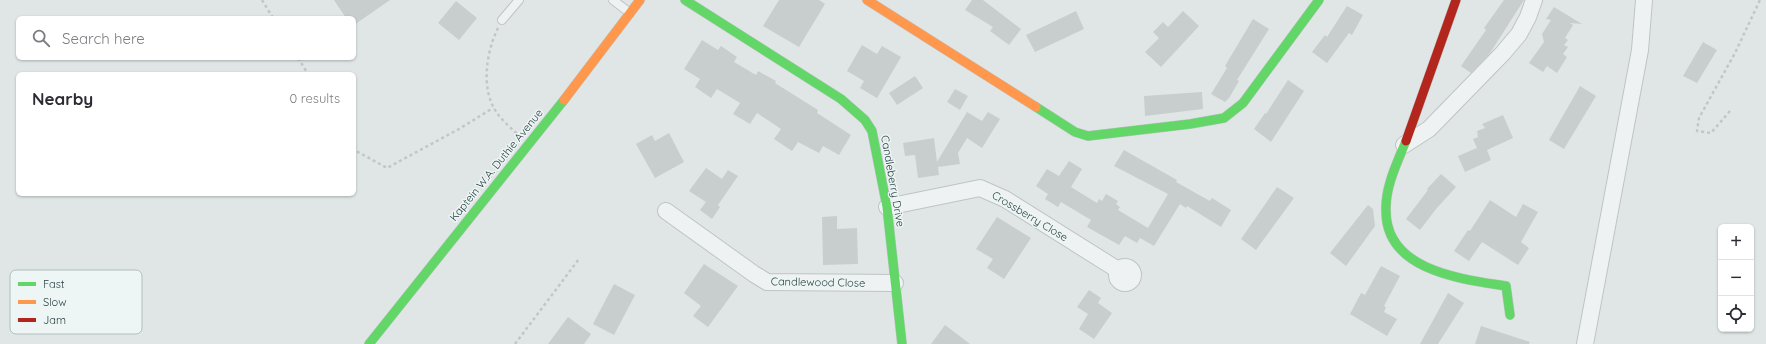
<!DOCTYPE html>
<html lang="en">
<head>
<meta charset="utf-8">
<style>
  :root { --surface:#fff; --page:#f2f2f3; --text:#2b2b33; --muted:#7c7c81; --line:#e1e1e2 }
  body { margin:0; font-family:Quicksand,sans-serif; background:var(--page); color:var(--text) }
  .controls { position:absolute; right:12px; bottom:12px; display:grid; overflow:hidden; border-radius:6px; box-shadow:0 1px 3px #0004 }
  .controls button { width:36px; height:36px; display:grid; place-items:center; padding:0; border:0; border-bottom:1px solid var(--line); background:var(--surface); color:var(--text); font:20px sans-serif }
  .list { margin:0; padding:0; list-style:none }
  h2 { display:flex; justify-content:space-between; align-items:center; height:52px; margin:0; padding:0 16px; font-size:17px }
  h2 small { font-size:13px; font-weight:400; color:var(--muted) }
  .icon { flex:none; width:22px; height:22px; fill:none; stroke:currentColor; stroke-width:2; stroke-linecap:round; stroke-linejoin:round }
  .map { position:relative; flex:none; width:1766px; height:344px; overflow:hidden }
  .search { position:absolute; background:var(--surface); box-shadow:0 1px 3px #0004; left:16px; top:16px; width:340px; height:44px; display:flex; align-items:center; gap:10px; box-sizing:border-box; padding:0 14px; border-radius:6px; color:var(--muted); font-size:15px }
  .panel { position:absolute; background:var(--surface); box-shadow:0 1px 3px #0004; left:16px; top:72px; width:340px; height:124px; border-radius:6px }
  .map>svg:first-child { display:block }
  .building { fill:#c8cece }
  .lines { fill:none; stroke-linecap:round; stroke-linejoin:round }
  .lane-casing { stroke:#bec4c4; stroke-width:10 }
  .street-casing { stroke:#bec4c4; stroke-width:18 }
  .fast-casing { stroke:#bec4c4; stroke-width:10 }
  .slow-casing { stroke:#bec4c4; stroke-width:10 }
  .jam-casing { stroke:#bec4c4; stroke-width:10 }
  .path { stroke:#c1c7c7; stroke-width:2.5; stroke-dasharray:3 3; stroke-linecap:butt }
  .lane { stroke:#eff2f2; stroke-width:8 }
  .street { stroke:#eff2f2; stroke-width:16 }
  .fast { stroke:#63d668; stroke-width:9 }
  .slow { stroke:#ff974d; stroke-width:9 }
  .jam { stroke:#b3261e; stroke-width:9 }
  .labels { text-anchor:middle; stroke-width:3; stroke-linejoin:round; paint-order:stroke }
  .street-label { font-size:11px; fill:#273e3f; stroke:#edf5f5 }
  .key { fill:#edf5f5; stroke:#b2bebe; stroke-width:1 }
  .key-label { font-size:11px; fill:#273e3f }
</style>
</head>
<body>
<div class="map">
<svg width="1766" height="344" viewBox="0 0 1766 344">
  <rect width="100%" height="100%" fill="#e0e6e6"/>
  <!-- building -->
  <g class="building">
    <polygon points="334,0 390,0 354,25 354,18 346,18"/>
    <polygon points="779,0 819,0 825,4 799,47 763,26"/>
    <polygon points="972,0 983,0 1021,29 1009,45 990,31 993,27 965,10"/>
    <polygon points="1504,0 1524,0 1490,53 1471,73 1461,66 1486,30 1484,28"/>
    <polygon points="456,1 477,18 459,40 438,23"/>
    <polygon points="1347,6 1363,15 1352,35 1349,33 1327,63 1312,52 1325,35 1327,37"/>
    <polygon points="1554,7 1582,24 1570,23 1573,25 1565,38 1568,40 1564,45 1568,47 1563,54 1567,57 1557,73 1547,66 1543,72 1529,63 1544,42 1542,34 1551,20 1546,19"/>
    <polygon points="1076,11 1084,29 1035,52 1026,35"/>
    <polygon points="1183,11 1199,26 1161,67 1145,52 1159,38 1153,32 1163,22 1168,27"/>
    <polygon points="1253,19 1269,29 1237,80 1239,81 1229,98 1225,102 1211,94 1227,68 1225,66"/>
    <polygon points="702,40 718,50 721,46 737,57 734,62 756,75 758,71 776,81 775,83 818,110 817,113 851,135 839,155 823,146 819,153 798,142 792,151 774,139 781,129 757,113 750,124 733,114 740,103 717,89 711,98 695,87 700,79 684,69"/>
    <polygon points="1703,42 1717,50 1697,83 1683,76"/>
    <polygon points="862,45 877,54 882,46 901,57 877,98 860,88 864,81 847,71"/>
    <polygon points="915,76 923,88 897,105 889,93"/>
    <polygon points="1288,80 1304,91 1271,142 1254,129 1265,113 1266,114"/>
    <polygon points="1580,86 1596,96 1564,149 1549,140"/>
    <polygon points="955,89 968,96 960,110 947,102"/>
    <polygon points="1202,92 1203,109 1145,116 1144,96"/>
    <polygon points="967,112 982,121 988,112 1000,119 982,148 967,138 958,153 960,164 938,167 939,175 918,178 915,155 905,156 903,143 934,138 937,162"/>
    <polygon points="1503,115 1513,138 1487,150 1491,160 1465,172 1458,156 1477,148 1473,139 1478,137 1477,131 1485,128 1482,124"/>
    <polygon points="669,133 684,162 655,178 636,144 652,135 655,141"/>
    <polygon points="1124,150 1177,180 1176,182 1210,201 1212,198 1231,210 1221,227 1187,206 1186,208 1180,204 1154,246 1140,238 1137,243 1125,236 1119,245 1087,227 1091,220 1061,202 1058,207 1045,199 1048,194 1036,186 1047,169 1059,176 1069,161 1082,169 1071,187 1097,203 1099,199 1102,201 1106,194 1118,201 1116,204 1120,207 1118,210 1148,228 1168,194 1114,166"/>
    <polygon points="706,168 722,179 728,170 738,176 718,205 720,207 712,219 700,210 706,202 689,191"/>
    <polygon points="1441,174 1456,187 1436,209 1420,230 1406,219 1428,190 1427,189"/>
    <polygon points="1277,187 1294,198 1256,250 1241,239"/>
    <polygon points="1490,200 1516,217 1523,204 1538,212 1521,242 1529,248 1518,265 1482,242 1469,261 1454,251 1468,230 1470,231"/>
    <polygon points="1368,205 1373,209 1375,226 1346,266 1330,253"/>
    <polygon points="837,216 837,229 857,228 858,264 823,265 822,217"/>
    <polygon points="997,217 1031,238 1004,279 987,268 993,259 976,249"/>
    <polygon points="704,264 738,286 708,327 693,316 701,306 684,293"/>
    <polygon points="1381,266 1400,276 1384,306 1386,307 1384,312 1397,319 1387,336 1350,314 1361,293 1365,295"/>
    <polygon points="614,284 635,295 614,335 593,324"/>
    <polygon points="1089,290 1101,298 1098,303 1112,313 1094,339 1079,329 1088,314 1077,307"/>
    <polygon points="1448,293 1464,303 1438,344 1420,344"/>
    <polygon points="568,317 591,334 584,344 548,344"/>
    <polygon points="945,325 970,344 931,344"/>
    <polygon points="1481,326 1530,342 1529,344 1475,344"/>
  </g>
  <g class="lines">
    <defs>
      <g id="lane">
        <polyline points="613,0 630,13"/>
        <polyline points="502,20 519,0"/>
      </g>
      <g id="street">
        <polyline points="1404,145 1429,129 1503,53 1519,34 1528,17 1534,0"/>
        <polyline points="887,207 980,188 1005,199 1118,270"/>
        <polyline points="666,211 754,274 767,282 895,283"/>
        <circle cx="1125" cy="275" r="8"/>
        <polyline points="1585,344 1640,50 1644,0"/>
      </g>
      <g id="fast">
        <polyline points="685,0 841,99 865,120 872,131 887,207 902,344"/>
        <polyline points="1036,107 1075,132 1088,136 1190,124 1224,118 1243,103 1319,0"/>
        <path d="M1406,141C1397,163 1385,187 1386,211C1386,271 1462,279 1506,286L1510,315"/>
        <polyline points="369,344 564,100"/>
      </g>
      <g id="slow">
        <polyline points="867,0 1036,107"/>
        <polyline points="564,100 640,0"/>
      </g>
      <polyline id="jam" points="1406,141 1456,0"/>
    </defs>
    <!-- lane casing -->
    <use href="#lane" class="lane-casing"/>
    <!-- street casing -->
    <use href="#street" class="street-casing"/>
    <!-- fast casing -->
    <use href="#fast" class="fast-casing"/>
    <!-- slow casing -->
    <use href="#slow" class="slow-casing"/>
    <!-- jam casing -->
    <use href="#jam" class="jam-casing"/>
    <!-- path -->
    <g class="path">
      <polyline points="262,0 273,18"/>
      <path d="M498,28C487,50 481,85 494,108C499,118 509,126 517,134"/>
      <polyline points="298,58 308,74"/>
      <polyline points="1730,111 1711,133 1697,131 1699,118 1735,53 1760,0"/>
      <polyline points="354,146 358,152 387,168 459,129 493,108"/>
      <polyline points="515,344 579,259"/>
    </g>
    <!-- lane -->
    <use href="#lane" class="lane"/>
    <!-- street -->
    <use href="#street" class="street"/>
    <!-- fast -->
    <use href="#fast" class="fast"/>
    <!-- slow -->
    <use href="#slow" class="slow"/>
    <!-- jam -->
    <use href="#jam" class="jam"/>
  </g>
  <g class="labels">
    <!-- street labels -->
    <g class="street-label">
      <text transform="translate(496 165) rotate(-51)" y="4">Kaptein W.A. Duthie Avenue</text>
      <text transform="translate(893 181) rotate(80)" y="4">Candleberry Drive</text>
      <text transform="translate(1030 216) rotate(31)" y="4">Crossberry Close</text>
      <text transform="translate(818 282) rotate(1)" y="4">Candlewood Close</text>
    </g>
  </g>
  <!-- legend -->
  <rect x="10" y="270" width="132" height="64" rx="6" class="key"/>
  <rect x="18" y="282" width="18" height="4" fill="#63d668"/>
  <rect x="18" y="300" width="18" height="4" fill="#ff974d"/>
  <rect x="18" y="318" width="18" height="4" fill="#b3261e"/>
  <g class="key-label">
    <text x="43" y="288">Fast</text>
    <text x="43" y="306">Slow</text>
    <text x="43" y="324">Jam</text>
  </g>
</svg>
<div class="controls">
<button>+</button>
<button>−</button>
<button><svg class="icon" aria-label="locate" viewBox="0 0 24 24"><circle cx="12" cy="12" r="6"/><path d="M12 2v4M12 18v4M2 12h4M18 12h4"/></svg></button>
</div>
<div class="search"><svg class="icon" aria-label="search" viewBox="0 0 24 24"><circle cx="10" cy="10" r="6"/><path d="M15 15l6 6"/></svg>Search here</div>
<section class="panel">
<h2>Nearby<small>0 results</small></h2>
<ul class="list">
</ul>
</section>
</div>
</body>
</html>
